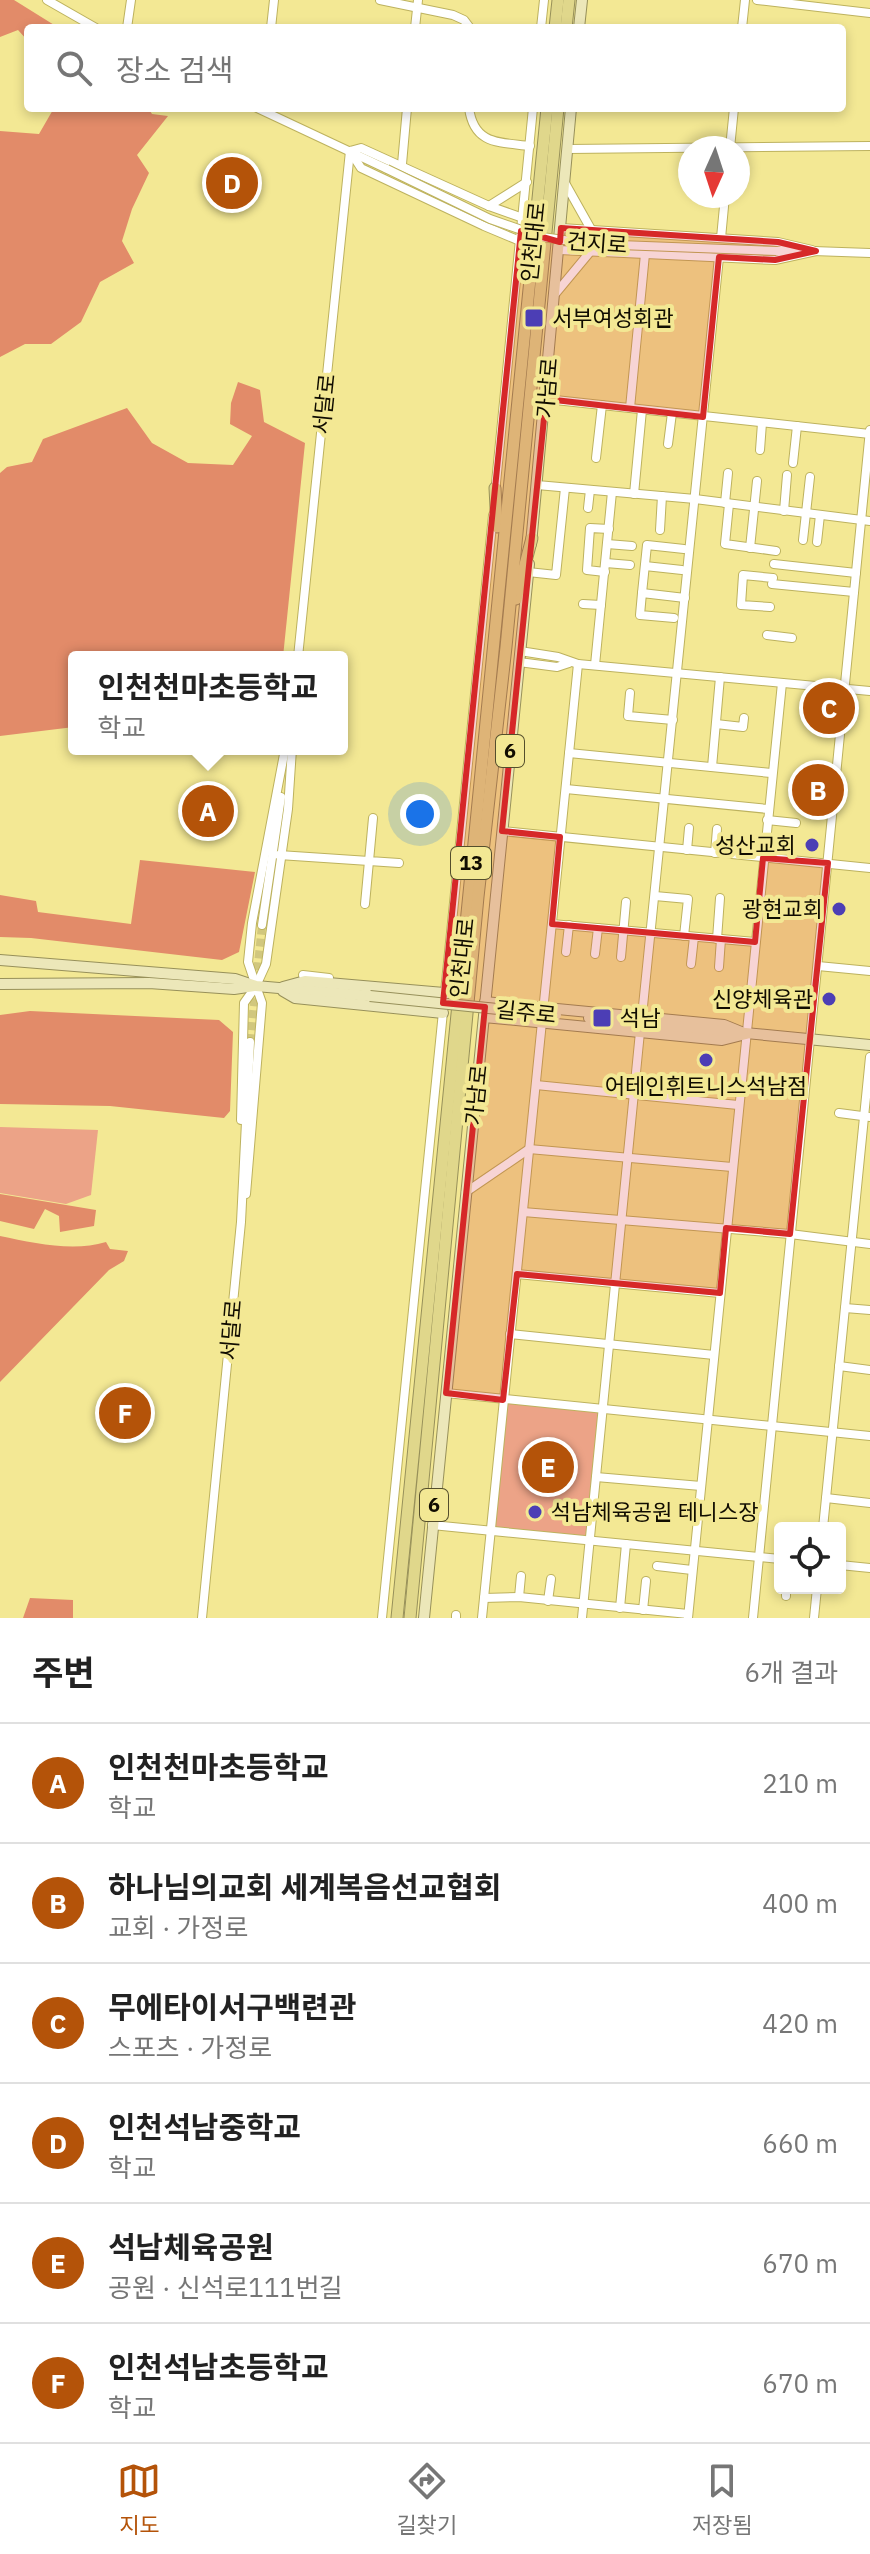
<!DOCTYPE html>
<html lang="ko">
<head>
<meta charset="utf-8">
<style>
  :root { --surface:#fff; --page:#f6f6f6; --text:#222; --muted:#767676; --line:#e0e0e0; --accent:#b45309 }
  body { margin:0; font-family:"IBM Plex Sans","Noto Sans KR",sans-serif; background:var(--page); color:var(--text) }
  .controls { position:absolute; right:24px; bottom:24px; display:grid; overflow:hidden; border-radius:8px; box-shadow:0 4px 12px #0003 }
  .controls button { width:72px; height:72px; display:grid; place-items:center; padding:0; border:0; border-bottom:2px solid var(--line); background:var(--surface); color:var(--text); font:40px sans-serif }
  .compass { position:absolute; left:678px; top:136px; width:72px; height:72px; border-radius:50%; background:var(--surface); box-shadow:0 4px 12px #0003; rotate:183deg }
  .you { position:absolute; left:420px; top:814px; width:28px; height:28px; margin:-20px; border:6px solid #fff; border-radius:50%; background:#1a73e8; box-shadow:0 0 0 12px #1a73e833 }
  .badge { display:grid; place-items:center; width:52px; height:52px; border-radius:50%; background:var(--accent); color:#fff; font-size:26px; font-weight:700 }
  .pin { position:absolute; translate:-50% -50%; border:4px solid #fff; box-shadow:0 2px 8px #0006 }
  .popup { position:absolute; left:68px; top:651px; width:280px; height:104px; box-sizing:border-box; display:grid; place-content:center; border-radius:8px; background:var(--surface); filter:drop-shadow(0 2px 6px #0005); font-size:26px; white-space:nowrap; color:var(--muted) }
  .popup b { font-size:30px; color:var(--text) }
  .popup::after { content:''; position:absolute; left:50%; top:100%; margin-left:-16px; border:16px solid transparent; border-top-color:var(--surface) }
  .list { margin:0; padding:0; list-style:none }
  h2 { display:flex; justify-content:space-between; align-items:center; height:104px; margin:0; padding:0 32px; font-size:34px }
  h2 small { font-size:26px; font-weight:400; color:var(--muted) }
  .list li { display:grid; grid-template-columns:52px 1fr auto; gap:24px; align-items:center; box-sizing:border-box; height:120px; padding:0 32px; border-top:2px solid var(--line) }
  .list b { display:block; font-size:30px; white-space:nowrap }
  .list p { margin:0; font-size:26px; white-space:nowrap; color:var(--muted) }
  .list em { font-size:26px; font-style:normal; color:var(--muted) }
  .icon { flex:none; width:44px; height:44px; fill:none; stroke:currentColor; stroke-width:2; stroke-linecap:round; stroke-linejoin:round }
  .map { position:relative; flex:none; width:870px; height:1618px; overflow:hidden }
  .search { position:absolute; background:var(--surface); box-shadow:0 4px 12px #0003; left:24px; right:24px; top:24px; height:88px; display:flex; align-items:center; gap:20px; box-sizing:border-box; padding:0 28px; border-radius:8px; color:var(--muted); font-size:30px }
  .sheet { height:824px; background:var(--surface) }
  nav { display:flex; justify-content:space-around; align-items:center; box-sizing:border-box; height:112px; border-top:2px solid var(--line); background:var(--surface); font-size:22px; color:var(--muted) }
  nav a { display:grid; justify-items:center; gap:4px }
  nav .on { color:var(--accent) }
  .map>svg:first-child { display:block }
  .green { fill:#eca387 }
  .forest { fill:#e28b69 }
  .lines { fill:none; stroke-linecap:round; stroke-linejoin:round }
  .minor-tunnel { stroke:#d1c77e; stroke-width:8; stroke-dasharray:8 4; stroke-linecap:butt }
  .minor-casing { stroke:#bdb25e; stroke-width:10 }
  .major-casing { stroke:#97905a; stroke-width:12 }
  .highway-casing { stroke:#97905a; stroke-width:13 }
  .minor { stroke:#fff; stroke-width:8 }
  .major { stroke:#ece7b9; stroke-width:10 }
  .highway { stroke:#e0d78b; stroke-width:11 }
  .minor-bridge-casing { stroke:#bdb25e; stroke-width:10; stroke-linecap:butt }
  .major-bridge-casing { stroke:#97905a; stroke-width:12; stroke-linecap:butt }
  .minor-bridge { stroke:#fff; stroke-width:8 }
  .major-bridge { stroke:#ece7b9; stroke-width:10 }
  .marked { fill:#d62828; fill-opacity:0.2; stroke:#d62828; stroke-width:6; stroke-linejoin:round }
  .poi-dot { fill:#4c3eb5; stroke:#f3e894; stroke-width:3 }
  .labels { text-anchor:middle; stroke-width:8; stroke-linejoin:round; paint-order:stroke }
  .shield { fill:#f3e894; stroke:#544e2c; stroke-width:2 }
  .shield-label { font-size:20px; font-weight:bold; fill:#100c00 }
  .street-label { font-size:22px; fill:#100c00; stroke:#f3e894 }
  .poi-label { font-size:22px; fill:#100c00; stroke:#f3e894; text-anchor:start }
</style>
</head>
<body>
<div class="map">
<svg width="870" height="1618" viewBox="0 0 870 1618">
  <rect width="100%" height="100%" fill="#f3e894"/>
  <!-- green -->
  <g class="green">
    <polygon points="0,1127 98,1130 91,1195 66,1204 0,1193"/>
    <polygon points="503,1400 603,1410 590,1540 491,1531"/>
  </g>
  <!-- forest -->
  <g class="forest">
    <polygon points="0,0 14,0 59,28 28,28 28,41 18,30 0,37"/>
    <polygon points="54,108 148,108 152,114 168,116 137,155 149,173 132,209 122,241 134,263 100,282 81,322 51,344 25,344 0,357 0,131 39,134"/>
    <polygon points="238,382 260,390 264,422 305,443 283,657 74,657 74,727 0,736 0,473 7,467 32,462 43,439 127,408 152,443 188,463 233,465 252,436 230,424 231,403"/>
    <polygon points="140,860 255,872 239,952 222,960 31,938 0,937 0,895 36,901 38,912 131,924"/>
    <polygon points="30,1011 219,1020 233,1032 230,1111 224,1118 110,1106 0,1104 0,1015"/>
    <polygon points="0,1194 96,1210 94,1226 60,1232 59,1216 45,1209 34,1229 0,1221"/>
    <path d="M0,1236C34,1243 73,1252 106,1242L110,1249L128,1251L124,1261L109,1270L0,1382Z"/>
    <polygon points="30,1598 73,1600 73,1618 23,1618"/>
  </g>
  <g class="lines">
    <!-- minor-tunnel -->
    <polyline class="minor-tunnel" points="250,1042 262,925"/>
    <defs>
      <g id="minor">
        <polyline points="47,0 96,28"/>
        <polyline points="380,0 453,15 464,20 470,28"/>
        <polyline points="757,0 870,13"/>
        <polyline points="127,28 131,0"/>
        <polyline points="271,28 274,0"/>
        <polyline points="415,28 418,0"/>
        <polyline points="541,28 544,0"/>
        <polyline points="742,28 745,0"/>
        <polyline points="257,108 387,169"/>
        <path d="M469,108C474,145 499,142 530,146"/>
        <polyline points="730,148 734,108"/>
        <polyline points="568,149 870,146"/>
        <polyline points="350,151 361,168 484,226 520,241"/>
        <polyline points="350,151 361,148 489,206 523,218"/>
        <polyline points="402,164 407,108"/>
        <polyline points="565,183 592,231"/>
        <polyline points="489,206 527,182"/>
        <polyline points="561,228 778,242 812,250"/>
        <polyline points="721,238 725,196"/>
        <polyline points="559,250 775,260 816,251"/>
        <polyline points="776,251 799,251"/>
        <polyline points="813,251 870,253"/>
        <polyline points="556,293 590,252"/>
        <polyline points="546,399 870,434"/>
        <polyline points="630,408 645,254"/>
        <polyline points="668,444 672,413"/>
        <polyline points="760,450 762,423"/>
        <polyline points="596,458 602,405"/>
        <polyline points="793,463 797,426"/>
        <polyline points="537,485 695,499 870,521"/>
        <polyline points="495,493 533,108"/>
        <polyline points="634,494 642,410"/>
        <polyline points="725,503 728,473"/>
        <polyline points="729,504 725,544 776,551"/>
        <polyline points="588,508 590,490"/>
        <polyline points="784,511 787,475"/>
        <polyline points="660,530 662,496"/>
        <polyline points="803,540 810,477"/>
        <polyline points="817,542 820,515"/>
        <polyline points="607,544 632,546"/>
        <polyline points="750,548 757,481"/>
        <polyline points="606,563 630,565"/>
        <polyline points="774,564 856,573"/>
        <polyline points="645,566 682,570"/>
        <polyline points="528,572 556,575 565,488"/>
        <polyline points="605,572 587,570 590,528 609,529"/>
        <polyline points="772,584 854,592"/>
        <polyline points="642,593 647,545 684,549"/>
        <polyline points="583,604 601,605"/>
        <polyline points="770,607 741,605 743,575 773,578"/>
        <polyline points="674,618 640,615 642,593 685,598"/>
        <polyline points="767,635 792,638"/>
        <polyline points="520,651 558,657 578,664 870,691"/>
        <polyline points="298,657 350,151"/>
        <polyline points="519,662 557,667 569,663"/>
        <polyline points="595,665 612,492"/>
        <polyline points="630,693 628,716 673,720"/>
        <polyline points="716,724 743,727 744,718"/>
        <polyline points="569,753 771,773"/>
        <polyline points="712,767 720,677"/>
        <polyline points="566,789 768,809"/>
        <polyline points="373,818 369,861 399,863"/>
        <polyline points="767,820 796,823"/>
        <polyline points="502,831 870,868"/>
        <polyline points="687,850 689,828"/>
        <polyline points="715,853 717,829"/>
        <polyline points="279,855 369,861 365,904"/>
        <polyline points="655,896 688,899 684,936"/>
        <polyline points="552,924 755,942"/>
        <polyline points="262,925 281,797"/>
        <polyline points="717,939 720,898"/>
        <polyline points="566,952 569,925"/>
        <polyline points="595,954 598,928"/>
        <polyline points="621,957 626,902"/>
        <polyline points="691,964 694,937"/>
        <polyline points="818,966 870,971"/>
        <polyline points="719,967 721,939"/>
        <polyline points="303,975 329,978"/>
        <polyline points="642,1016 719,257"/>
        <polyline points="536,1085 738,1105"/>
        <polyline points="839,1113 870,1117"/>
        <polyline points="241,1120 244,1003 256,986 248,962 252,923 285,749"/>
        <polyline points="466,1192 529,1149 732,1167"/>
        <polyline points="246,1194 262,1003 256,986 266,964 288,809 292,749"/>
        <polyline points="523,1212 790,1234 870,1244"/>
        <polyline points="517,1274 720,1293"/>
        <polyline points="845,1308 870,1310"/>
        <polyline points="510,1334 714,1355"/>
        <polyline points="839,1366 870,1370"/>
        <polyline points="446,1393 870,1436"/>
        <polyline points="596,1477 701,1486"/>
        <polyline points="826,1498 870,1503"/>
        <polyline points="432,1525 780,1559"/>
        <polyline points="823,1528 870,1057"/>
        <polyline points="840,1565 870,1568"/>
        <polyline points="657,1566 692,1570"/>
        <polyline points="786,1596 786,1588"/>
        <polyline points="519,1597 521,1576"/>
        <polyline points="484,1598 519,1597 688,1614"/>
        <polyline points="548,1601 551,1579"/>
        <polyline points="620,1608 626,1544"/>
        <polyline points="643,1610 646,1581"/>
        <polyline points="202,1618 241,1222 250,1042"/>
        <polyline points="382,1618 493,515"/>
        <polyline points="456,1618 456,1615"/>
        <polyline points="482,1618 578,664"/>
        <polyline points="582,1618 640,1032"/>
        <polyline points="688,1618 782,683"/>
        <polyline points="753,1618 870,430"/>
        <polyline points="814,1618 817,1588"/>
      </g>
      <g id="major">
        <polyline points="579,28 582,0"/>
        <polyline points="531,544 571,108"/>
        <polyline points="0,960 235,979 256,986 370,996"/>
        <polyline points="0,984 149,983 234,989 254,986"/>
        <polyline points="283,987 305,981 444,993"/>
        <polyline points="283,991 295,998 443,1013"/>
        <polyline points="484,1017 722,1040 746,1034 724,1025 485,1002"/>
        <polyline points="589,1018 870,1045"/>
        <polyline points="424,1618 529,564"/>
      </g>
      <g id="highway">
        <polyline points="555,28 558,0"/>
        <polyline points="566,28 569,0"/>
        <polyline points="495,488 497,527"/>
        <polyline points="516,599 532,538"/>
        <polyline points="397,1618 547,108"/>
        <polyline points="410,1618 478,897 506,647 558,108"/>
      </g>
    </defs>
    <!-- minor casing -->
    <use href="#minor" class="minor-casing"/>
    <!-- major casing -->
    <use href="#major" class="major-casing"/>
    <!-- highway casing -->
    <use href="#highway" class="highway-casing"/>
    <!-- minor -->
    <use href="#minor" class="minor"/>
    <!-- major -->
    <use href="#major" class="major"/>
    <!-- highway -->
    <use href="#highway" class="highway"/>
    <defs>
      <polyline id="minor-bridge" points="387,169 490,219 542,237 593,244 776,251"/>
      <polyline id="major-bridge" points="370,996 556,1015"/>
    </defs>
    <!-- minor-bridge casing -->
    <use href="#minor-bridge" class="minor-bridge-casing"/>
    <!-- major-bridge casing -->
    <use href="#major-bridge" class="major-bridge-casing"/>
    <!-- minor-bridge -->
    <use href="#minor-bridge" class="minor-bridge"/>
    <!-- major-bridge -->
    <use href="#major-bridge" class="major-bridge"/>
  </g>
  <!-- marked area -->
  <path class="marked" d="M561,228L778,242L816,251L775,260L719,257L703,417L546,399L502,831L560,837L552,924L755,942L763,858L828,863L790,1234L726,1228L720,1293L517,1274L503,1400L446,1393L485,1007L443,1003L521,231L560,242Z"/>
  <!-- markers -->
  <g class="poi-dot">
    <rect x="524" y="308" width="20" height="20" rx="4"/>
    <circle cx="812" cy="845" r="8"/>
    <circle cx="839" cy="909" r="8"/>
    <circle cx="829" cy="999" r="8"/>
    <rect x="592" y="1008" width="20" height="20" rx="4"/>
    <circle cx="706" cy="1060" r="8"/>
    <circle cx="535" cy="1512" r="8"/>
  </g>
  <g class="labels">
    <!-- shield labels -->
    <g class="shield">
      <rect x="496" y="735" width="28" height="32" rx="6"/>
      <rect x="451" y="847" width="40" height="32" rx="6"/>
      <rect x="420" y="1489" width="28" height="32" rx="6"/>
    </g>
    <g class="shield-label">
      <text x="510" y="758">6</text>
      <text x="471" y="870">13</text>
      <text x="434" y="1512">6</text>
    </g>
    <!-- street labels -->
    <g class="street-label">
      <text transform="translate(533 242) rotate(-84)" y="8">인천대로</text>
      <text transform="translate(597 243) rotate(4)" y="8">건지로</text>
      <text transform="translate(547 388) rotate(-85)" y="8">가남로</text>
      <text transform="translate(324 404) rotate(-84)" y="8">서달로</text>
      <text transform="translate(462 958) rotate(-84)" y="8">인천대로</text>
      <text transform="translate(526 1012) rotate(6)" y="8">길주로</text>
      <text transform="translate(476 1095) rotate(-84)" y="8">가남로</text>
      <text transform="translate(231 1330) rotate(-85)" y="8">서달로</text>
    </g>
    <!-- poi labels -->
    <g class="poi-label">
      <text x="552" y="326">서부여성회관</text>
      <text x="796" y="853" text-anchor="end">성산교회</text>
      <text x="823" y="917" text-anchor="end">광현교회</text>
      <text x="813" y="1007" text-anchor="end">신양체육관</text>
      <text x="620" y="1026">석남</text>
      <text x="706" y="1094" text-anchor="middle">어테인휘트니스석남점</text>
      <text x="551" y="1520">석남체육공원 테니스장</text>
    </g>
  </g>
</svg>
<div class="controls">
<button><svg class="icon" aria-label="locate" viewBox="0 0 24 24"><circle cx="12" cy="12" r="6"/><path d="M12 2v4M12 18v4M2 12h4M18 12h4"/></svg></button>
</div>
<svg class="compass" viewBox="-18 -18 36 36"><path d="M0-13l5 13h-10z" fill="#e53935"/><path d="M0 13l5-13h-10z" fill="#767676"/></svg>
<div class="you"></div>
<div class="pin badge" style="left:208px;top:811px">A</div>
<div class="popup"><b>인천천마초등학교</b>학교</div>
<div class="pin badge" style="left:818px;top:790px">B</div>
<div class="pin badge" style="left:829px;top:708px">C</div>
<div class="pin badge" style="left:232px;top:183px">D</div>
<div class="pin badge" style="left:548px;top:1467px">E</div>
<div class="pin badge" style="left:125px;top:1413px">F</div>
<div class="search"><svg class="icon" aria-label="search" viewBox="0 0 24 24"><circle cx="10" cy="10" r="6"/><path d="M15 15l6 6"/></svg>장소 검색</div>
</div>
<section class="sheet">
<h2>주변<small>6개 결과</small></h2>
<ul class="list">
<li><span class="badge">A</span><div><b>인천천마초등학교</b><p>학교</p></div><em>210 m</em></li>
<li><span class="badge">B</span><div><b>하나님의교회 세계복음선교협회</b><p>교회 · 가정로</p></div><em>400 m</em></li>
<li><span class="badge">C</span><div><b>무에타이서구백련관</b><p>스포츠 · 가정로</p></div><em>420 m</em></li>
<li><span class="badge">D</span><div><b>인천석남중학교</b><p>학교</p></div><em>660 m</em></li>
<li><span class="badge">E</span><div><b>석남체육공원</b><p>공원 · 신석로111번길</p></div><em>670 m</em></li>
<li><span class="badge">F</span><div><b>인천석남초등학교</b><p>학교</p></div><em>670 m</em></li>
</ul>
</section>
<nav>
<a class="on"><svg class="icon" aria-label="map" viewBox="0 0 24 24"><path d="M3 6l6-2 6 2 6-2v14l-6 2-6-2-6 2zM9 4v14M15 6v14"/></svg>지도</a>
<a><svg class="icon" aria-label="directions" viewBox="0 0 24 24"><path d="M12 3l9 9-9 9-9-9zM9 14v-3h6M13 9l2 2-2 2"/></svg>길찾기</a>
<a><svg class="icon" aria-label="saved" viewBox="0 0 24 24"><path d="M7 4h10v16l-5-4-5 4z"/></svg>저장됨</a>
</nav>
</body>
</html>
